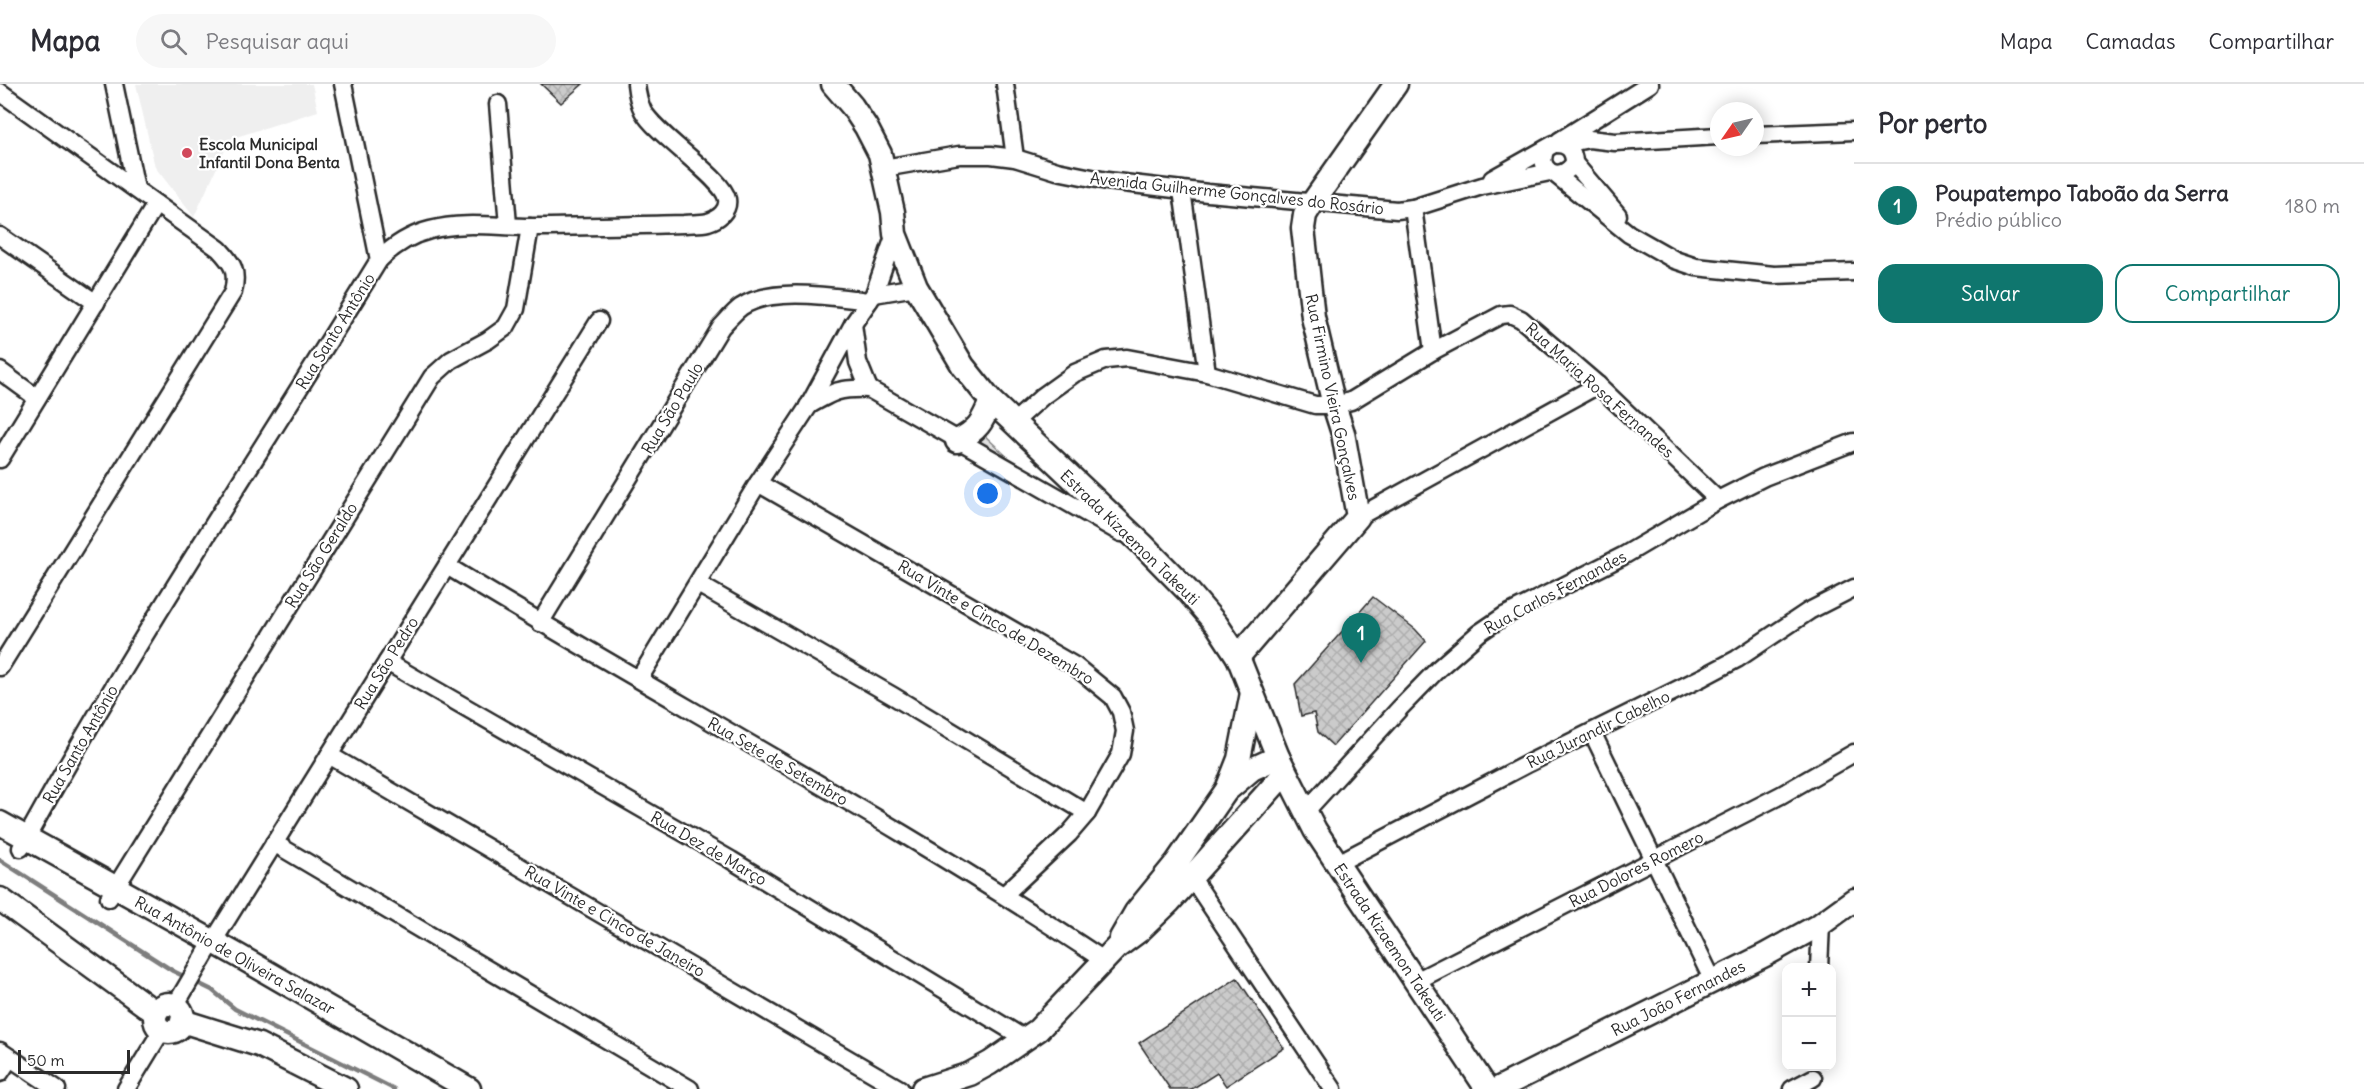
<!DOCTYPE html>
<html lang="pt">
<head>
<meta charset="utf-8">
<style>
  :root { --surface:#fff; --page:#f7f7f7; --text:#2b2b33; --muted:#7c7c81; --line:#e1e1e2; --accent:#0f766e }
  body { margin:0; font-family:Delius,sans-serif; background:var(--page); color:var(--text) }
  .controls { position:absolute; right:18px; bottom:18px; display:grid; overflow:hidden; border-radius:12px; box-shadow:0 3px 15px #0003 }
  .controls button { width:54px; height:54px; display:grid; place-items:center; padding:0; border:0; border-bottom:2px solid var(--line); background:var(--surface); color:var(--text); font:30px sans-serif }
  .compass { position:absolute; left:1710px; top:18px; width:54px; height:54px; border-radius:50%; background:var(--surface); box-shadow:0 3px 15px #0003; rotate:236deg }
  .scale { position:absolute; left:18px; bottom:15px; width:112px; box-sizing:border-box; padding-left:6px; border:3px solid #2b2b2b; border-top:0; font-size:16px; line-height:21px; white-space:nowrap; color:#2b2b2b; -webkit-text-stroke:4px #fff; paint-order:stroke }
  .you { position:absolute; left:988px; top:410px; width:21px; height:21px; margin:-15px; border:4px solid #fff; border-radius:50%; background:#1a73e8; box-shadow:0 0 0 9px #1a73e833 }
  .badge { display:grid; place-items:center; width:39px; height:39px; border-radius:50%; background:var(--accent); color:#fff; font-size:20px; font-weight:700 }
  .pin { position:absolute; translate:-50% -50px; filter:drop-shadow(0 2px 3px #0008) }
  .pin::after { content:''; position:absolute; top:32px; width:21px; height:18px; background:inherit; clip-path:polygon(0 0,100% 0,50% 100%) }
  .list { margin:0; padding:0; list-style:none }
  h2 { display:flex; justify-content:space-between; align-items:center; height:78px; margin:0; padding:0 24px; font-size:26px }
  h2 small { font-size:20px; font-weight:400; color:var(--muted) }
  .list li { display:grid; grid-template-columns:39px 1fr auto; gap:18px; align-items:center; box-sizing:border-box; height:84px; padding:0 24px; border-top:2px solid var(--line) }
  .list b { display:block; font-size:22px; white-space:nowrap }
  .list p { margin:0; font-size:20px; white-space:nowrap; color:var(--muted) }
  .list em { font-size:20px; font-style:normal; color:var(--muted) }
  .actions { display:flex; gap:12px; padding:18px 24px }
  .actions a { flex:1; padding:14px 0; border:2px solid var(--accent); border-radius:18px; text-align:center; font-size:21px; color:var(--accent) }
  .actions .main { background:var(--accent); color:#fff }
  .icon { flex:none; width:33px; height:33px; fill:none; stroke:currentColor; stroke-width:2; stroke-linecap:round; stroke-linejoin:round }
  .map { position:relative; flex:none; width:1854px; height:1005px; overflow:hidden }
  header { display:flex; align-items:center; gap:36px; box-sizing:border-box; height:84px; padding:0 30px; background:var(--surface); border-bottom:2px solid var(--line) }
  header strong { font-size:28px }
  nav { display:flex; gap:33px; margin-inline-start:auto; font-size:21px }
  .search { width:420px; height:54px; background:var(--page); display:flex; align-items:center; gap:15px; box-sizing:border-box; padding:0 21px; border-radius:33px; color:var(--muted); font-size:22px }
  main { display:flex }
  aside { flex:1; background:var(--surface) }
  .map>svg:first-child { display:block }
  .built { fill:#efefef }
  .park { fill:url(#park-tufts); stroke:#868686; stroke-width:1.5 }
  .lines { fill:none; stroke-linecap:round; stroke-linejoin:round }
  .stream { stroke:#7e7e7e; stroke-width:4.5 }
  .building { fill:url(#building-cross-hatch); stroke:#2b2b2b; stroke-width:1.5 }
  .street-casing { stroke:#2b2b2b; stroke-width:21 }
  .secondary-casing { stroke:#2b2b2b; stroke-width:27 }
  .street { stroke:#fff; stroke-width:16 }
  .secondary { stroke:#fff; stroke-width:22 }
  .poi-dot { fill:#d1495b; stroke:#fff; stroke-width:2 }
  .labels { text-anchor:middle; stroke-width:4.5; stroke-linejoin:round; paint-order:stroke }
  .poi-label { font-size:16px; font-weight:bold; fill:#2b2b2b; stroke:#fff; text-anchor:start }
  .street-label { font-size:16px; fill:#2b2b2b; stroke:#fff }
</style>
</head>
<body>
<header>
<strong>Mapa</strong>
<div class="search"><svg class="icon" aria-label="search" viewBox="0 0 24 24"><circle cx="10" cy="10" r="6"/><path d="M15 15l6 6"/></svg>Pesquisar aqui</div>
<nav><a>Mapa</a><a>Camadas</a><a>Compartilhar</a></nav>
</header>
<main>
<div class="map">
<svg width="1854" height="1005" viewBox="0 0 1854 1005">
  <defs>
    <pattern id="park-tufts" width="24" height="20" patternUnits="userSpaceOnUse" patternTransform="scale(1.5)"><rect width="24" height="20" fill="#e0e0e0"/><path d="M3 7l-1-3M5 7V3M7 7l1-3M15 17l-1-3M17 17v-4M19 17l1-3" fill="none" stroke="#c0c0c0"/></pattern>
    <pattern id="building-cross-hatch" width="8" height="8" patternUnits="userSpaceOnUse" patternTransform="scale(1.5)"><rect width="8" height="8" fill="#cbcbcb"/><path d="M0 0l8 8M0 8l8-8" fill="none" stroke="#aeaeae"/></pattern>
  </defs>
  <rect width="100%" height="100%" fill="#fff"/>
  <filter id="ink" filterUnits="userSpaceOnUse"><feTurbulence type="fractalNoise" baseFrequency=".0167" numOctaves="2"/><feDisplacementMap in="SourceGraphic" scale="12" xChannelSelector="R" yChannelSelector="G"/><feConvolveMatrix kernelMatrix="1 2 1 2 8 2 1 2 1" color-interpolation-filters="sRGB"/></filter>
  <g filter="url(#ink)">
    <!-- built -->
    <polygon class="built" points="136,0 312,0 318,27 230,55 194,133 155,83"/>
    <!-- park -->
    <polygon class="park" points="983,350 1054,417 969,363"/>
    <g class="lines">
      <!-- stream -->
      <polyline class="stream" points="0,776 173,887 212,906 235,925 394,1005"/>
    </g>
    <!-- building -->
    <g class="building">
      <polygon points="541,0 583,0 561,19"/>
      <polygon points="1373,513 1415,545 1426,557 1333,662 1318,648 1314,629 1301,632 1295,600"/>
      <polygon points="1237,894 1284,964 1226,1002 1217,989 1192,1005 1170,1005 1139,959"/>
    </g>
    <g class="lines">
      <defs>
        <g id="street">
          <polyline points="114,0 136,105"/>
          <polyline points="343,0 379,176"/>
          <polyline points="1005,0 1015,74"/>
          <path d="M0,8L219,165C233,180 238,187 233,208L0,583"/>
          <polyline points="498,20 508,141"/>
          <polyline points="1755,51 1854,47"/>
          <polyline points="1559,57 1650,0"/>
          <polyline points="1565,60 1589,55 1615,58 1719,52"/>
          <polyline points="1574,79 1618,131"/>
          <polyline points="884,84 959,71 991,71 1015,74 1057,87 1107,97 1208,109 1397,126 1413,124 1482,102 1550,88"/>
          <polyline points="1555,90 1629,150 1675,176 1696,183 1774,191 1854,188"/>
          <path d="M1492,95L1554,60C1567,59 1574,66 1574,79C1561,100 1535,87 1546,65"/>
          <polyline points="1182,106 1207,289"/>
          <polyline points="1413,124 1433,267"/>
          <polyline points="0,152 96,219"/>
          <polyline points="874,210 916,203"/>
          <polyline points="853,240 858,278 869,305"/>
          <polyline points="0,287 37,314"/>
          <path d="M808,322C834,307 839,304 869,305L1121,449"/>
          <polyline points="1013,339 1043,312 1075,289 1106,276 1127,274 1207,289 1315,321 1334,321 1351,317 1433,267 1501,231 1510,230 1521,235 1598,301 1718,416"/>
          <polyline points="0,375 156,120"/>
          <polyline points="758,399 1075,582 1113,613 1121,628 1125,647 1121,670 1087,729 1069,750 1005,810"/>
          <polyline points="1358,433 1598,301"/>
          <path d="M447,482C665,615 892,735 1105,877"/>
          <polyline points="698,500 893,612 1087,729"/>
          <path d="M540,539L721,243C727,237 733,229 741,223C772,202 834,213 869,217"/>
          <polyline points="387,578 731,776 1027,956"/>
          <polyline points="639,595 758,399 808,323 853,240 874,210 895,150"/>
          <polyline points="1592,648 1713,897"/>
          <polyline points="329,671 900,1005"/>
          <polyline points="1305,728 1400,624 1439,584 1479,549 1504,532 1623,472 1718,416 1764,393 1854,358"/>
          <polyline points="274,759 690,1005"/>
          <path d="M21,764C131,562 259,372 379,176C394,161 410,151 430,146C463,137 498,143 531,143C582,143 633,141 684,140C692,139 700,140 708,138C718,135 729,127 727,115C723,94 657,52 643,27C639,19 637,9 636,0"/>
          <polyline points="1338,779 1529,679 1703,593 1737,575 1809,527 1854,504"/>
          <polyline points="1184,785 1192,794 1333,1005"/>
          <polyline points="109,814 432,293 451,276 488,256 506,243 516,225 530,143"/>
          <polyline points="1819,884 1821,840"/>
          <polyline points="1416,897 1781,711 1854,669"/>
          <polyline points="175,922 206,869 599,237"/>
          <polyline points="0,967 57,1005"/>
          <polyline points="0,989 10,974"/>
          <polyline points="126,1005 162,946"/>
          <polyline points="1792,1005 1813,994"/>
        </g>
        <g id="secondary">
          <polyline points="833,0 852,22 866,43 880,70 893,128 895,150 916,203 963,282 991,317 1142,460 1187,506 1217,541 1238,573 1278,673 1315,746 1487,1005"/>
          <path d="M957,357C978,346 982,339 991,317"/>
          <polyline points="1238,573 1358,433 1343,349 1334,321 1313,233 1303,144 1305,131 1313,118 1396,0"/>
          <polyline points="1228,703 1239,675 1252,609"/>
          <polyline points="0,739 239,872 469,1005"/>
          <polyline points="0,815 156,929"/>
          <polyline points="1121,854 1136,828 1177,778 1226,707 1252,685 1278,673"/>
          <circle cx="169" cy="934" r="14"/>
          <polyline points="182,937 259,961 346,1005"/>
          <polyline points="923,1005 970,990 990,979 1038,946 1116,864 1139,847 1170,817 1285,689"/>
          <polyline points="1497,1005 1765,871 1821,840 1854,816"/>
        </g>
      </defs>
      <!-- street casing -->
      <use href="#street" class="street-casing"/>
      <!-- secondary casing -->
      <use href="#secondary" class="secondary-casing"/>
      <!-- street -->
      <use href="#street" class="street"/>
      <!-- secondary -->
      <use href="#secondary" class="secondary"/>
    </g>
  </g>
  <!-- markers -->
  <circle class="poi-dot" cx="187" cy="69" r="6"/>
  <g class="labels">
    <!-- poi labels -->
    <g class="poi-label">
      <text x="199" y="66">Escola Municipal<tspan x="199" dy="18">Infantil Dona Benta</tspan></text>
    </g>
    <!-- street labels -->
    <g class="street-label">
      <text transform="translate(1237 109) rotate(6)" y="6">Avenida Guilherme Gonçalves do Rosário</text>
      <text transform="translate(335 247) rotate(-58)" y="6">Rua Santo Antônio</text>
      <text transform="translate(1600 306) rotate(42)" y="6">Rua Maria Rosa Fernandes</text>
      <text transform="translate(1333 313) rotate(78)" y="6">Rua Firmino Vieira Gonçalves</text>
      <text transform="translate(672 324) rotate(-59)" y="6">Rua São Paulo</text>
      <text transform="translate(1130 453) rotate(44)" y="6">Estrada Kizaemon Takeuti</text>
      <text transform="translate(321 471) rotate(-58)" y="6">Rua São Geraldo</text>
      <text transform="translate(1555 508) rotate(-28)" y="6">Rua Carlos Fernandes</text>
      <text transform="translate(996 538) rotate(31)" y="6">Rua Vinte e Cinco de Dezembro</text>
      <text transform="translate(386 579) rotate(-58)" y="6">Rua São Pedro</text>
      <text transform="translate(1598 645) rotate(-26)" y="6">Rua Jurandir Cabelho</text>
      <text transform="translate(80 660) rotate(-60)" y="6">Rua Santo Antônio</text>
      <text transform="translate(778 677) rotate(30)" y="6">Rua Sete de Setembro</text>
      <text transform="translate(709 764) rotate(30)" y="6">Rua Dez de Março</text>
      <text transform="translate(1636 785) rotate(-27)" y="6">Rua Dolores Romero</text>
      <text transform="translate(615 837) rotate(30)" y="6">Rua Vinte e Cinco de Janeiro</text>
      <text transform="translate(1390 858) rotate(56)" y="6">Estrada Kizaemon Takeuti</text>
      <text transform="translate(235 871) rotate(29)" y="6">Rua Antônio de Oliveira Salazar</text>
      <text transform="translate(1678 914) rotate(-27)" y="6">Rua João Fernandes</text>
    </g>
  </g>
</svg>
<div class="controls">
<button>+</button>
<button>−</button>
</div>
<svg class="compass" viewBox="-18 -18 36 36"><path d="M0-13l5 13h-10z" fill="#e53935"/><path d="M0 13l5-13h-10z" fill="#7c7c81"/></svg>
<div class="scale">50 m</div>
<div class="you"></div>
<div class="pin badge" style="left:1361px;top:579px">1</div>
</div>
<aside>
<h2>Por perto<small></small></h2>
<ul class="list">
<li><span class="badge">1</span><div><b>Poupatempo Taboão da Serra</b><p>Prédio público</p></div><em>180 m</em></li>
</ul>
<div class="actions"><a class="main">Salvar</a><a>Compartilhar</a></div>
</aside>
</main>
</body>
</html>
